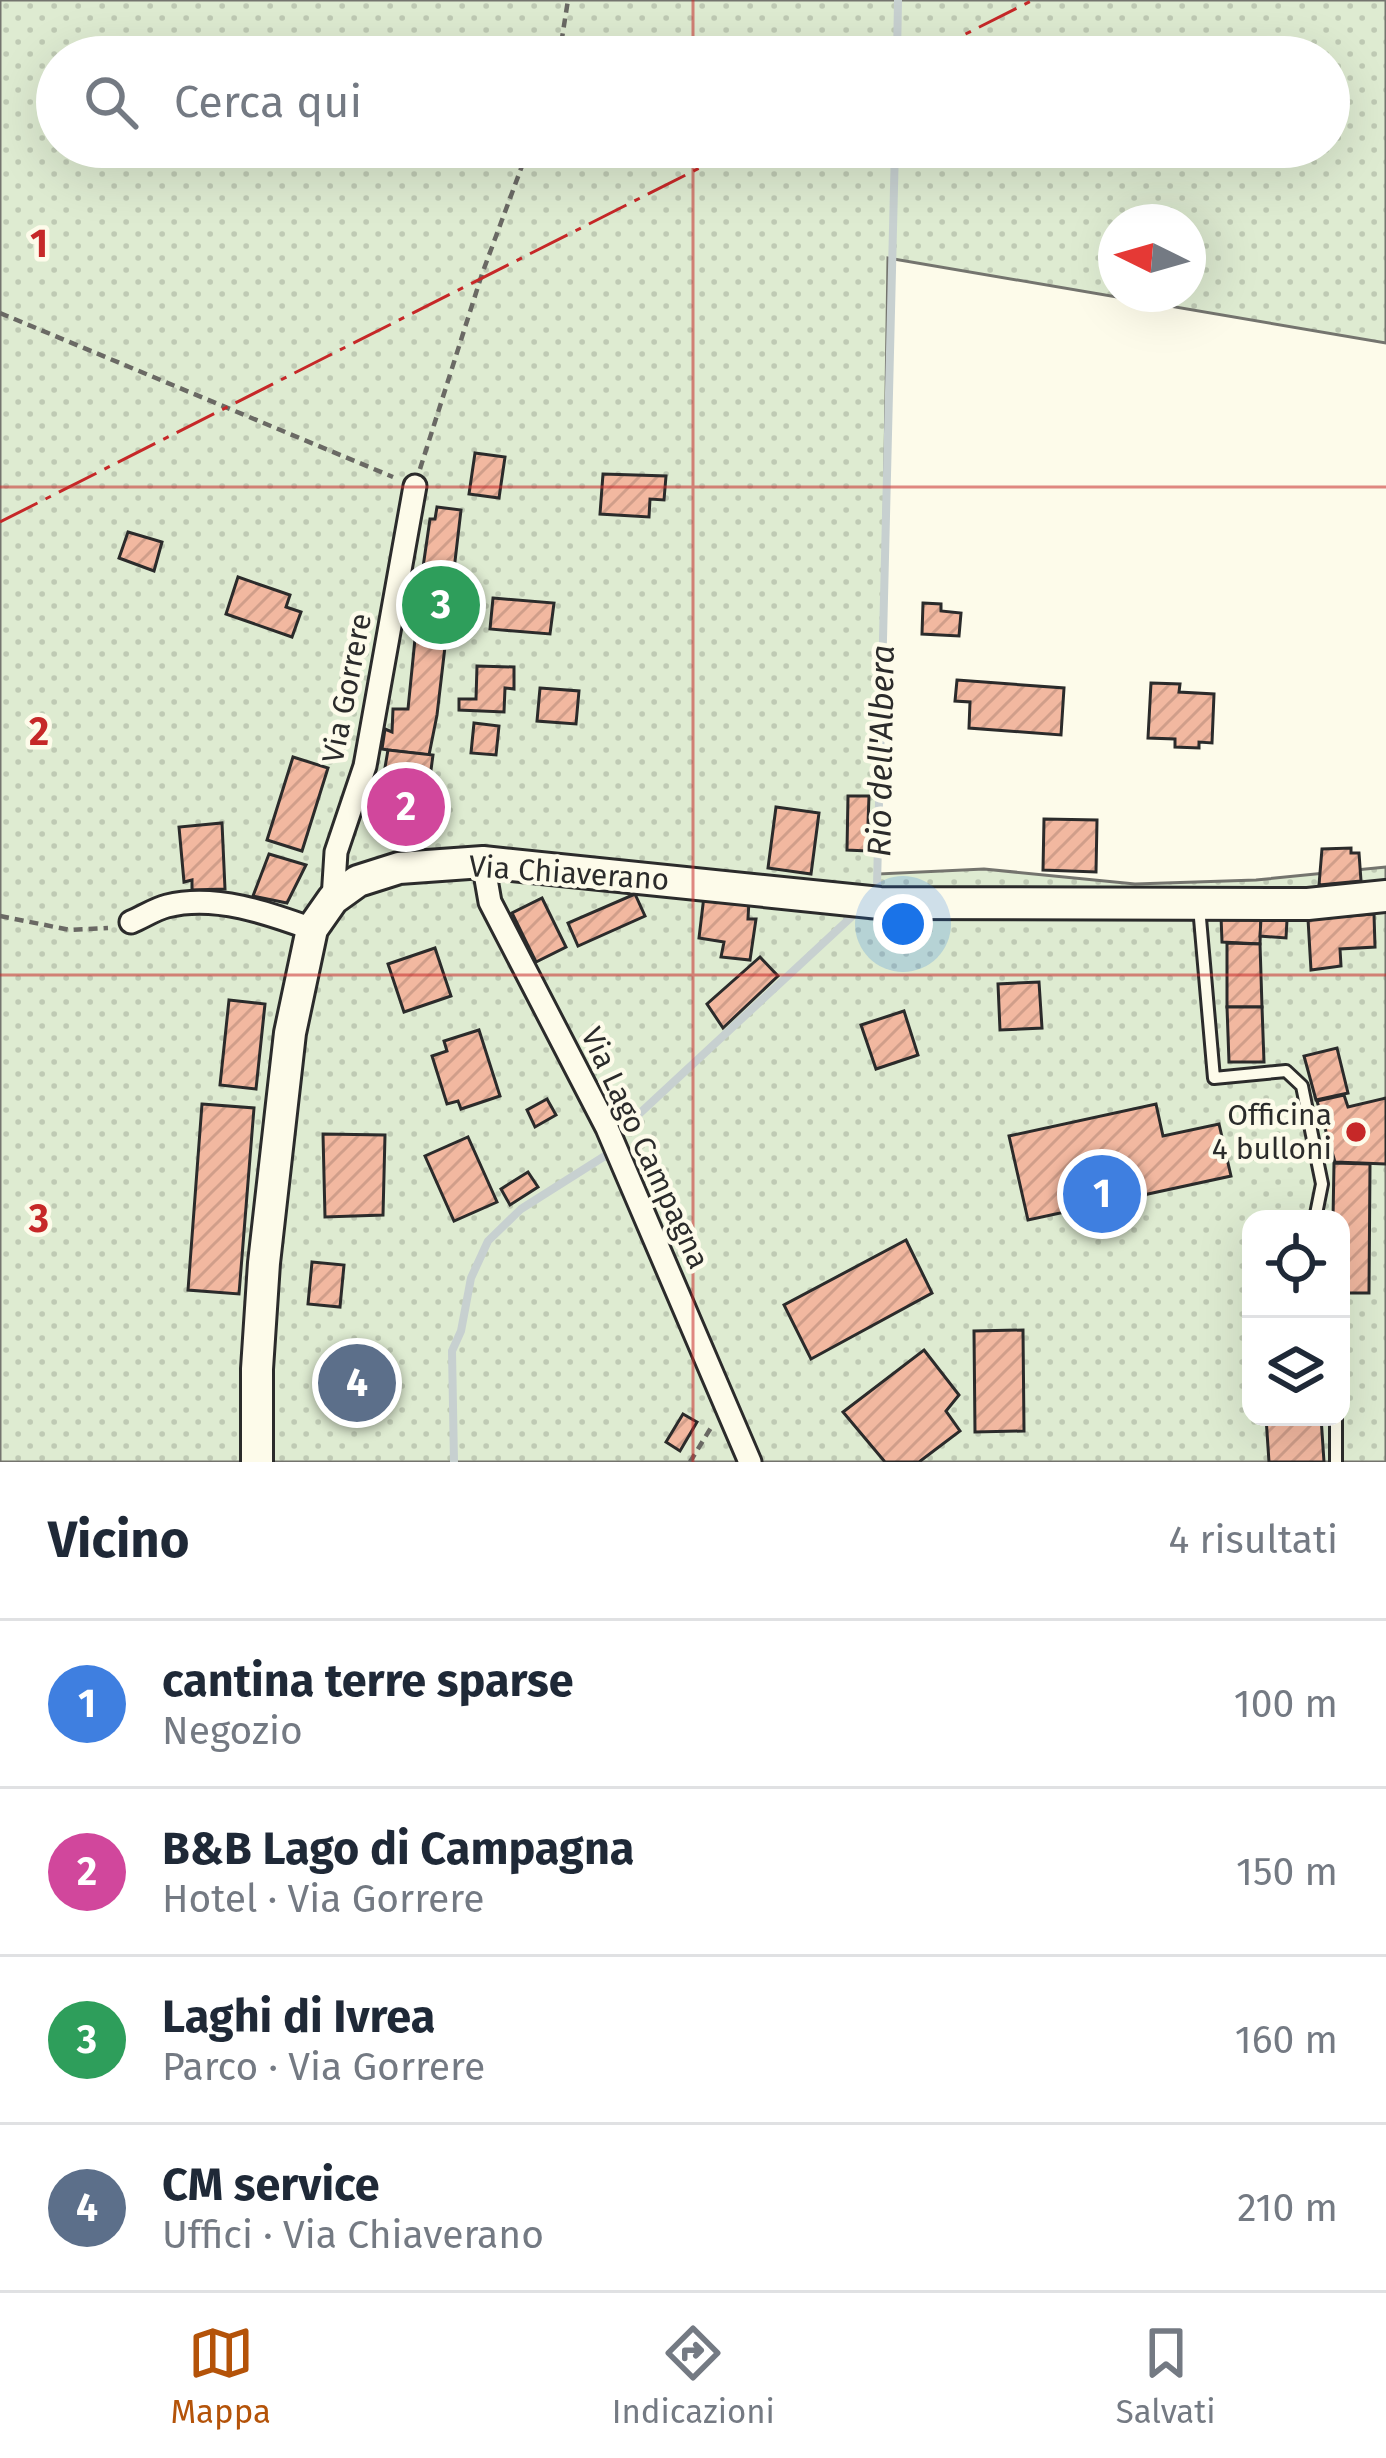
<!DOCTYPE html>
<html lang="it">
<head>
<meta charset="utf-8">
<style>
  :root { --surface:#fff; --page:#f6f6f7; --text:#1f2937; --muted:#747a83; --line:#e0e1e3; --accent:#b45309 }
  body { margin:0; font-family:"Fira Sans",sans-serif; background:var(--page); color:var(--text) }
  .controls { position:absolute; right:36px; bottom:36px; display:grid; overflow:hidden; border-radius:24px; box-shadow:0 12px 48px #0002 }
  .controls button { width:108px; height:108px; display:grid; place-items:center; padding:0; border:0; border-bottom:3px solid var(--line); background:var(--surface); color:var(--text); font:60px sans-serif }
  .compass { position:absolute; left:1098px; top:204px; width:108px; height:108px; border-radius:50%; background:var(--surface); box-shadow:0 12px 48px #0002; rotate:275deg }
  .you { position:absolute; left:903px; top:924px; width:42px; height:42px; margin:-30px; border:9px solid #fff; border-radius:50%; background:#1a73e8; box-shadow:0 0 0 18px #1a73e833 }
  .badge { display:grid; place-items:center; width:78px; height:78px; border-radius:50%; background:var(--accent); color:#fff; font-size:39px; font-weight:700 }
  .pin { position:absolute; translate:-50% -50%; border:6px solid #fff; box-shadow:0 3px 12px #0006 }
  .list { margin:0; padding:0; list-style:none }
  h2 { display:flex; justify-content:space-between; align-items:center; height:156px; margin:0; padding:0 48px; font-size:51px }
  h2 small { font-size:39px; font-weight:400; color:var(--muted) }
  .list li { display:grid; grid-template-columns:78px 1fr auto; gap:36px; align-items:center; box-sizing:border-box; height:168px; padding:0 48px; border-top:3px solid var(--line) }
  .list b { display:block; font-size:45px; white-space:nowrap }
  .list p { margin:0; font-size:39px; white-space:nowrap; color:var(--muted) }
  .list em { font-size:39px; font-style:normal; color:var(--muted) }
  .icon { flex:none; width:66px; height:66px; fill:none; stroke:currentColor; stroke-width:2; stroke-linecap:round; stroke-linejoin:round }
  .map { position:relative; flex:none; width:1386px; height:1462px; overflow:hidden }
  .search { position:absolute; background:var(--surface); box-shadow:0 12px 48px #0002; left:36px; right:36px; top:36px; height:132px; display:flex; align-items:center; gap:30px; box-sizing:border-box; padding:0 42px; border-radius:66px; color:var(--muted); font-size:45px }
  .sheet { height:828px; background:var(--surface) }
  nav { display:flex; justify-content:space-around; align-items:center; box-sizing:border-box; height:168px; border-top:3px solid var(--line); background:var(--surface); font-size:33px; color:var(--muted) }
  nav a { display:grid; justify-items:center; gap:6px }
  nav .on { color:var(--accent) }
  .map>svg:first-child { display:block }
  .park { fill:url(#park-dots); stroke:#74746e; stroke-width:3; fill-rule:evenodd }
  .lines { fill:none; stroke-linecap:round; stroke-linejoin:round }
  .stream { stroke:#c7d0d0; stroke-width:8 }
  .building { fill:url(#building-hatch); stroke:#2b2b2b; stroke-width:3 }
  .lane-casing { stroke:#2b2b2b; stroke-width:16 }
  .street-casing { stroke:#2b2b2b; stroke-width:27 }
  .secondary-casing { stroke:#2b2b2b; stroke-width:36 }
  .path { stroke:#6a6964; stroke-width:4.5; stroke-dasharray:9 6; stroke-linecap:butt }
  .lane { stroke:#fdfbea; stroke-width:10 }
  .street { stroke:#fdfbea; stroke-width:21 }
  .secondary { stroke:#fdfbea; stroke-width:30 }
  .power { stroke:#c62828; stroke-width:3; stroke-dasharray:42 9 6 9; stroke-linecap:butt }
  .grid { fill:none; stroke:#c62828; stroke-width:3; stroke-opacity:0.55 }
  .poi-dot { fill:#c62828; stroke:#fdfbea; stroke-width:4.5 }
  .labels { text-anchor:middle; stroke-width:9; stroke-linejoin:round; paint-order:stroke }
  .street-label { font-size:30px; fill:#2b2b2b; stroke:#fdfbea }
  .poi-label { font-size:30px; fill:#2b2b2b; stroke:#fdfbea; text-anchor:end }
  .water-label { font-size:33px; font-style:italic; fill:#2b2b2b; stroke:#fdfbea }
  .grid-label { font-size:39px; text-anchor:middle; font-weight:bold; fill:#c62828; stroke:#fdfbea; stroke-width:9; stroke-linejoin:round; paint-order:stroke }
</style>
</head>
<body>
<div class="map">
<svg width="1386" height="1462" viewBox="0 0 1386 1462">
  <defs>
    <pattern id="park-dots" width="8" height="8" patternUnits="userSpaceOnUse" patternTransform="scale(3)"><rect width="8" height="8" fill="#deebd1"/><path d="M2 2h.1M6 6h.1" fill="none" stroke="#bfcab4" stroke-width="1.8" stroke-linecap="round"/></pattern>
    <pattern id="building-hatch" width="6" height="6" patternUnits="userSpaceOnUse" patternTransform="scale(3)"><rect width="6" height="6" fill="#f2b8a0"/><path d="M-1 1l2-2M0 6l6-6M5 7l2-2" fill="none" stroke="#d09e8a"/></pattern>
  </defs>
  <rect width="100%" height="100%" fill="#fdfbea"/>
  <!-- park -->
  <path class="park" d="M0,0H1386V343L888,258L879,874L984,869L1135,884L1256,880L1386,867V1462H0ZM57,57H1329V147H57ZM1116,222H1188V294H1116ZM1251,1219H1341V1417H1251Z"/>
  <g class="lines">
    <!-- stream -->
    <g class="stream">
      <polyline points="897,57 898,0"/>
      <polyline points="869,896 877,885 895,147"/>
      <polyline points="454,1462 452,1351 461,1331 471,1278 488,1241 521,1209 608,1154 625,1127 861,908"/>
    </g>
  </g>
  <!-- building -->
  <g class="building">
    <polygon points="475,453 505,457 499,498 469,494"/>
    <polygon points="603,474 666,476 664,500 650,499 649,517 600,514"/>
    <polygon points="437,507 461,510 437,715 429,755 388,750 382,749 385,729 392,732 393,709 408,709 417,619 406,618 406,598 414,601 416,580 421,581 430,519 435,519"/>
    <polygon points="128,532 162,542 154,571 119,558"/>
    <polygon points="238,577 290,595 286,607 301,612 292,637 226,614"/>
    <polygon points="493,598 554,603 550,634 490,629"/>
    <polygon points="923,603 941,604 941,611 961,613 959,636 922,634"/>
    <polygon points="477,666 514,667 514,689 505,688 504,712 459,710 459,699 476,699"/>
    <polygon points="957,680 1064,688 1061,735 969,728 970,702 955,701"/>
    <polygon points="1151,683 1180,684 1179,692 1214,694 1212,743 1199,742 1199,748 1175,747 1175,739 1148,738"/>
    <polygon points="540,688 579,691 576,724 537,721"/>
    <polygon points="474,723 499,726 496,755 471,753"/>
    <polygon points="388,750 433,755 428,792 435,794 431,839 376,820"/>
    <polygon points="293,757 328,768 302,851 267,840"/>
    <polygon points="848,796 869,796 867,851 847,850"/>
    <polygon points="776,807 819,813 811,874 768,868"/>
    <polygon points="1044,819 1097,820 1096,872 1043,870"/>
    <polygon points="222,823 225,889 192,890 192,880 184,882 179,827"/>
    <polygon points="1351,848 1351,853 1359,853 1361,881 1319,885 1322,849"/>
    <polygon points="269,854 306,865 287,903 253,896"/>
    <polygon points="635,894 645,916 578,946 568,923"/>
    <polygon points="704,896 749,900 748,919 756,919 750,960 721,957 724,942 699,938"/>
    <polygon points="542,898 566,947 536,962 512,913"/>
    <polygon points="1374,914 1375,947 1340,949 1341,966 1311,970 1308,919"/>
    <polygon points="1221,916 1261,917 1260,944 1222,942"/>
    <polygon points="1261,919 1287,920 1286,938 1260,936"/>
    <polygon points="1227,943 1260,944 1262,1007 1227,1007"/>
    <polygon points="435,948 451,996 404,1012 388,964"/>
    <polygon points="760,957 778,976 723,1028 707,1004"/>
    <polygon points="1039,982 1042,1028 1000,1030 998,984"/>
    <polygon points="229,1000 265,1004 256,1089 220,1085"/>
    <polygon points="1227,1007 1262,1007 1264,1062 1229,1062"/>
    <polygon points="904,1011 918,1055 876,1069 861,1025"/>
    <polygon points="479,1030 500,1096 461,1109 458,1101 447,1104 432,1056 447,1051 444,1041"/>
    <polygon points="1337,1048 1348,1093 1316,1100 1304,1056"/>
    <polygon points="1344,1095 1348,1107 1386,1098 1386,1164 1335,1162 1317,1101"/>
    <polygon points="547,1099 556,1115 535,1127 527,1110"/>
    <polygon points="202,1104 254,1108 239,1294 188,1290"/>
    <polygon points="1156,1104 1163,1136 1219,1124 1231,1176 1028,1220 1009,1136"/>
    <polygon points="323,1134 385,1135 383,1215 325,1217"/>
    <polygon points="468,1137 497,1202 454,1221 425,1156"/>
    <polygon points="1334,1163 1370,1164 1369,1293 1341,1293 1341,1219 1333,1219"/>
    <polygon points="528,1172 538,1187 510,1205 501,1189"/>
    <polygon points="906,1240 932,1293 811,1359 784,1305"/>
    <polygon points="312,1262 344,1265 340,1307 308,1304"/>
    <polygon points="1023,1330 1024,1431 975,1432 974,1331"/>
    <polygon points="924,1350 959,1395 946,1411 960,1431 919,1462 885,1462 843,1412"/>
    <polygon points="683,1414 697,1422 680,1451 666,1442"/>
    <polygon points="1266,1417 1321,1417 1324,1462 1269,1462"/>
  </g>
  <g class="lines">
    <defs>
      <g id="lane">
        <polyline points="1199,907 1214,1078 1286,1071 1302,1086 1322,1184 1315,1219"/>
        <polyline points="1336,1417 1336,1462"/>
      </g>
      <g id="street">
        <polyline points="483,862 490,902 607,1128 750,1462"/>
        <polyline points="333,899 336,852 365,766 415,486"/>
        <path d="M131,922C143,917 155,909 167,906C215,894 268,913 312,929"/>
      </g>
      <polyline id="secondary" points="257,1462 257,1369 264,1263 290,1033 312,929 333,899 358,881 399,868 483,862 880,903 1308,904 1386,896"/>
    </defs>
    <!-- lane casing -->
    <use href="#lane" class="lane-casing"/>
    <!-- street casing -->
    <use href="#street" class="street-casing"/>
    <!-- secondary casing -->
    <use href="#secondary" class="secondary-casing"/>
    <!-- path -->
    <g class="path">
      <polyline points="559,57 568,0"/>
      <polyline points="0,313 393,477"/>
      <polyline points="420,469 482,274 529,147"/>
      <polyline points="0,916 70,930 108,928"/>
      <polyline points="690,1462 712,1426"/>
    </g>
    <!-- lane -->
    <use href="#lane" class="lane"/>
    <!-- street -->
    <use href="#street" class="street"/>
    <!-- secondary -->
    <use href="#secondary" class="secondary"/>
    <!-- power -->
    <g class="power">
      <polyline points="920,57 1033,0"/>
      <polyline points="0,522 741,147"/>
    </g>
  </g>
  <!-- grid -->
  <path class="grid" d="M693,0V57M693,147V1462M0,487H1386M0,975H1386"/>
  <!-- markers -->
  <circle class="poi-dot" cx="1356" cy="1132" r="12"/>
  <g class="labels">
    <!-- street labels -->
    <g class="street-label">
      <text transform="translate(347 688) rotate(-79)" y="10">Via Gorrere</text>
      <text transform="translate(569 873) rotate(4)" y="10">Via Chiaverano</text>
      <text transform="translate(645 1148) rotate(65)" y="10">Via Lago Campagna</text>
    </g>
    <!-- poi labels -->
    <g class="poi-label">
      <text x="1332" y="1125">Officina<tspan x="1332" dy="34">4 bulloni</tspan></text>
    </g>
    <!-- water labels -->
    <g class="water-label">
      <text transform="translate(880 751) rotate(-89)" y="12">Rio dell'Albera</text>
    </g>
  </g>
  <g class="grid-label">
    <text x="39" y="257">1</text>
    <text x="39" y="745">2</text>
    <text x="39" y="1232">3</text>
  </g>
</svg>
<div class="controls">
<button><svg class="icon" aria-label="locate" viewBox="0 0 24 24"><circle cx="12" cy="12" r="6"/><path d="M12 2v4M12 18v4M2 12h4M18 12h4"/></svg></button>
<button><svg class="icon" aria-label="layers" viewBox="0 0 24 24"><path d="M12 4l9 5-9 5-9-5zM3 14l9 5 9-5"/></svg></button>
</div>
<svg class="compass" viewBox="-18 -18 36 36"><path d="M0-13l5 13h-10z" fill="#e53935"/><path d="M0 13l5-13h-10z" fill="#747a83"/></svg>
<div class="you"></div>
<div class="pin badge" style="left:1102px;top:1194px;background:#3f7fe0">1</div>
<div class="pin badge" style="left:406px;top:807px;background:#d1479c">2</div>
<div class="pin badge" style="left:441px;top:605px;background:#2e9e5b">3</div>
<div class="pin badge" style="left:357px;top:1383px;background:#5c6f8a">4</div>
<div class="search"><svg class="icon" aria-label="search" viewBox="0 0 24 24"><circle cx="10" cy="10" r="6"/><path d="M15 15l6 6"/></svg>Cerca qui</div>
</div>
<section class="sheet">
<h2>Vicino<small>4 risultati</small></h2>
<ul class="list">
<li><span class="badge" style="background:#3f7fe0">1</span><div><b>cantina terre sparse</b><p>Negozio</p></div><em>100 m</em></li>
<li><span class="badge" style="background:#d1479c">2</span><div><b>B&amp;B Lago di Campagna</b><p>Hotel · Via Gorrere</p></div><em>150 m</em></li>
<li><span class="badge" style="background:#2e9e5b">3</span><div><b>Laghi di Ivrea</b><p>Parco · Via Gorrere</p></div><em>160 m</em></li>
<li><span class="badge" style="background:#5c6f8a">4</span><div><b>CM service</b><p>Uffici · Via Chiaverano</p></div><em>210 m</em></li>
</ul>
</section>
<nav>
<a class="on"><svg class="icon" aria-label="map" viewBox="0 0 24 24"><path d="M3 6l6-2 6 2 6-2v14l-6 2-6-2-6 2zM9 4v14M15 6v14"/></svg>Mappa</a>
<a><svg class="icon" aria-label="directions" viewBox="0 0 24 24"><path d="M12 3l9 9-9 9-9-9zM9 14v-3h6M13 9l2 2-2 2"/></svg>Indicazioni</a>
<a><svg class="icon" aria-label="saved" viewBox="0 0 24 24"><path d="M7 4h10v16l-5-4-5 4z"/></svg>Salvati</a>
</nav>
</body>
</html>
